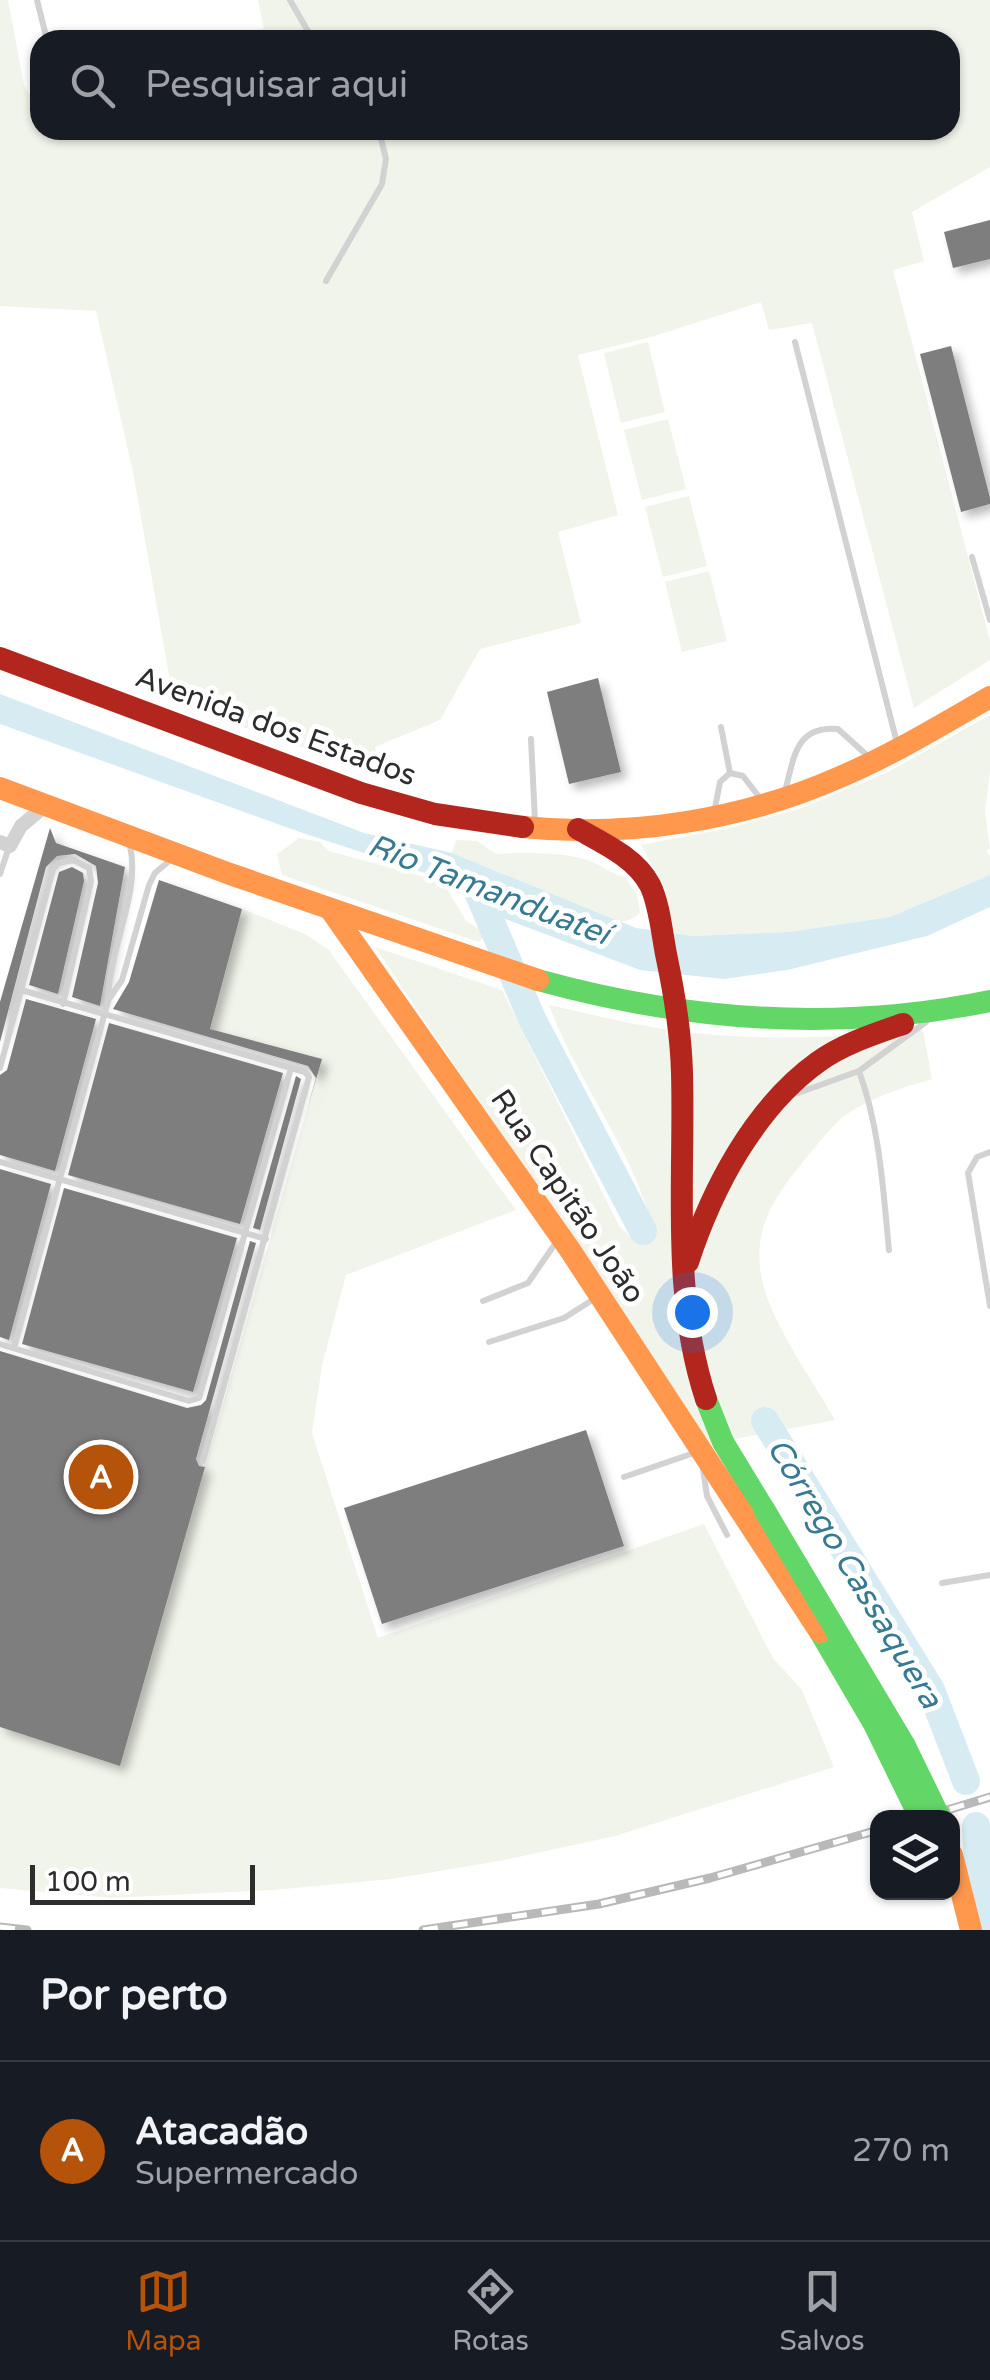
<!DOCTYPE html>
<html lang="pt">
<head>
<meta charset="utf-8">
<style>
  :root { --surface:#171b24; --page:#20242c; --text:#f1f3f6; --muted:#9ea1a6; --line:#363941; --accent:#b45309 }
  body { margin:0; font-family:"Varela Round",sans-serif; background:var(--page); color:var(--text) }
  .controls { position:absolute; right:30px; bottom:30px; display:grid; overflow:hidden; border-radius:20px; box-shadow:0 2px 8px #0004 }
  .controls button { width:90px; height:90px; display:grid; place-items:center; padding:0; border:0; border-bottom:2px solid var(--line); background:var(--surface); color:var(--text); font:50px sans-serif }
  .scale { position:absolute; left:30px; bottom:25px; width:225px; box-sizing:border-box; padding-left:10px; border:5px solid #2d2d2d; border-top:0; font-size:28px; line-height:35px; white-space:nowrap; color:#2d2d2d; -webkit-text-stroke:8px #fff; paint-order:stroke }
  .you { position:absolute; left:692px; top:1312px; width:35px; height:35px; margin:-25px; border:8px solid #fff; border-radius:50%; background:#1a73e8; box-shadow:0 0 0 15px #1a73e833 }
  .badge { display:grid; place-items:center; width:65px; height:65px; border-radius:50%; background:var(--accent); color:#fff; font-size:32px; font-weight:700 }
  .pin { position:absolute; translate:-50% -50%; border:5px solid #fff; box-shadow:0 2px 10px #0006 }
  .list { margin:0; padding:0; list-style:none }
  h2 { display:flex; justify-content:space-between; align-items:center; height:130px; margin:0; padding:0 40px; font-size:42px }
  h2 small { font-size:32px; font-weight:400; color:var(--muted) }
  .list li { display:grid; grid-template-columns:65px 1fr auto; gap:30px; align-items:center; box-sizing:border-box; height:180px; padding:0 40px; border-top:2px solid var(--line) }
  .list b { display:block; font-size:38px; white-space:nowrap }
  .list p { margin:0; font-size:32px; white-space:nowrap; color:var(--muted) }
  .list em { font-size:32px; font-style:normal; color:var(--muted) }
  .icon { flex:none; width:55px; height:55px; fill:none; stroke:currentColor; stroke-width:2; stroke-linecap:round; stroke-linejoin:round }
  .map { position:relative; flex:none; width:990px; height:1930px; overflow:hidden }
  .search { position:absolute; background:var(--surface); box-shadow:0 2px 8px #0004; left:30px; right:30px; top:30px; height:110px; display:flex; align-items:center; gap:25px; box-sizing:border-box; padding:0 35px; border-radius:30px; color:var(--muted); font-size:38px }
  .sheet { height:310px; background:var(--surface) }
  nav { display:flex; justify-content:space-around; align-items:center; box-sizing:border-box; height:140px; border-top:2px solid var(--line); background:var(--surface); font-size:28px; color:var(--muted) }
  nav a { display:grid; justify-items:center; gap:5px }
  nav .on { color:var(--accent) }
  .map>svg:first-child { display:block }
  .green { fill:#f1f4ea }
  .water { fill:#d6ebf2 }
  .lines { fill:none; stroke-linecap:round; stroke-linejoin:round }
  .river { stroke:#d6ebf2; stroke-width:28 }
  .building { fill:#7e7e7e; filter:url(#shadow) }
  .lane { stroke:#d2d2d2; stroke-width:6 }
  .street { stroke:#d2d2d2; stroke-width:14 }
  .fast { stroke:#63d668; stroke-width:22 }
  .slow { stroke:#ff974d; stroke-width:22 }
  .jam { stroke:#b3261e; stroke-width:22 }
  .rail-casing { stroke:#b9b9b9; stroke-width:9 }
  .rail { stroke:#fff; stroke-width:5; stroke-dasharray:15; stroke-linecap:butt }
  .fast-bridge { stroke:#63d668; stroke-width:22 }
  .labels { text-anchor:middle; stroke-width:10; stroke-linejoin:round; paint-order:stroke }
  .street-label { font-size:30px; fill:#2d2d2d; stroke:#fff }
  .water-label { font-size:32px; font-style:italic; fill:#377b92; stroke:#fff }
</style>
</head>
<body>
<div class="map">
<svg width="990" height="1930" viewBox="0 0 990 1930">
  <defs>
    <filter id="shadow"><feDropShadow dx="6" dy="6" stdDeviation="5" flood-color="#0004"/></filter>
  </defs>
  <rect width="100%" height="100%" fill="#fff"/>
  <!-- green -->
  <g class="green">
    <polygon points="0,0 8,0 24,85 32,98 40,97 40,130 950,130 950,40 219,40 264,29 258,0 990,0 990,167 912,212 924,261 893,270 990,641 990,660 914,708 812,323 769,330 761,302 651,337 578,355 618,515 558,532 581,623 480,649 440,720 375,747 382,775 174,703 133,472 96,311 0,306"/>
    <polygon points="648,342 665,412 621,423 604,353"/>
    <polygon points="668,419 686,489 642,500 624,430"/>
    <polygon points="689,496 707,566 663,577 645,507"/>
    <polygon points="709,571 727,641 682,652 665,582"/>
    <polygon points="990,715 990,772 985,812 990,849 986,851 990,856 990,875 890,917 789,932 693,936 675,934 665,889 641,845 729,828 799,809 888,772"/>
    <polygon points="299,838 320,842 329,851 443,882 466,921 481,930 484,937 479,942 282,875 277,854"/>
    <path d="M456,840L477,841L496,854C520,852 574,852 595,863C606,869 612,874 625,877L637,895L640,912L634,918L622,922L452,853Z"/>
    <polygon points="242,909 305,934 328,949 516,1210 346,1275 322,1365 312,1433 378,1638 704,1524 773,1658 802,1690 834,1767 615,1836 504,1860 392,1879 272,1890 113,1898 0,1888 0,1727 120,1765 321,1060 210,1029"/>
    <path d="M375,947L502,990L619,1226L632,1238L652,1225C631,1147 577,1081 549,1005C589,1014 629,1024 670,1030C754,1042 839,1038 923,1030L932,1079C905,1087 878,1095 853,1110C835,1121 824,1137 810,1153C777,1194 749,1227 763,1284C773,1325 813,1381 835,1420L709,1444Z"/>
  </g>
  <!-- water -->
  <polygon class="water" points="0,694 364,833 452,853 636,928 693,936 789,932 890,917 990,875 990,907 927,936 787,970 724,979 640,970 487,912 443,879 300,832 0,724"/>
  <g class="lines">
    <!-- river -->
    <g class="river">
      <polyline points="476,887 532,1019 643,1231"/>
      <polyline points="765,1421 931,1690 966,1781"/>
      <polyline points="976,1826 982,1930"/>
    </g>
  </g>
  <!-- building -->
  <g class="building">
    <polygon points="990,220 990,259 953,268 944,232"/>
    <polygon points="951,346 990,498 990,504 961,512 920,354"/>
    <polygon points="598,678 621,772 569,784 547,692"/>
    <polygon points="50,828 56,843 125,867 101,1000 100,1006 72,997 98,883 96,866 75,854 57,856 46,867 0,1042 0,1002"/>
    <polygon points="72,867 83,873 84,881 58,994 29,985 59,872"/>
    <polygon points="159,880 242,909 210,1029 322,1059 306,1113 316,1078 308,1066 113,1009 129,982"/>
    <polygon points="26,999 96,1019 55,1171 0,1155 0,1075 7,1070"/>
    <polygon points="109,1023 283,1073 240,1224 68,1175"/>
    <polygon points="296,1076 301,1079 260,1230 253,1228"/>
    <polygon points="0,1169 51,1184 9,1340 0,1337"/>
    <polygon points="64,1188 237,1238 193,1392 22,1344"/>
    <polygon points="250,1241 256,1243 196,1459 199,1466 205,1467 120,1766 0,1727 0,1351 187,1408 201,1405 206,1400"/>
    <polygon points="586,1430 624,1546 382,1624 344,1508"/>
  </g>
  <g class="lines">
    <!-- lane -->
    <g class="lane">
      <polyline points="37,0 47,40"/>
      <polyline points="290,0 313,40"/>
      <polyline points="326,281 382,184 386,159 379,130"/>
      <polyline points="795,342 897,743"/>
      <polyline points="972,557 990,620"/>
      <polyline points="721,727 730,773"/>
      <polyline points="531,739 535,821"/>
      <path d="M785,791C794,759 795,725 838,729L870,758"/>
      <polyline points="715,808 720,782 730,773 743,776 760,798"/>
      <polyline points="0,874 9,847"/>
      <polyline points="21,990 53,869 58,863 73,860 89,868 91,881 63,1004"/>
      <polyline points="109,999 122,980 149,885 155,873 168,862"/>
      <polyline points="0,1068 21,990 305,1072 309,1077 203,1461"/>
      <path d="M859,1071C880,1129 883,1189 889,1250"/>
      <polyline points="798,1093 859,1071 926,1022"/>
      <polyline points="990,1152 977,1157 968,1173 990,1306"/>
      <polyline points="0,1162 266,1239"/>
      <polyline points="483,1301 528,1283 557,1241"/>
      <polyline points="489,1342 564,1318 594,1299"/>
      <polyline points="0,1344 189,1401 199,1398 291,1068"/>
      <path d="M14,1348L108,1001C108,950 141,894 130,846"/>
      <polyline points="703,1469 707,1496 727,1535"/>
      <polyline points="624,1477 694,1453"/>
      <polyline points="942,1583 990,1575"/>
    </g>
    <!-- street -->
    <polyline class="street" points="0,842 10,846 21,826 45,806"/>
    <!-- fast -->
    <g class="fast">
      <path d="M538,980C686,1021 839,1032 990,1001"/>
      <polyline points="706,1399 723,1442 765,1511"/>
      <polyline points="820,1632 874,1724 920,1818"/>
    </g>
    <!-- slow -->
    <g class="slow">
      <polyline points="0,788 230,874 538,980"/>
      <path d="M523,827C628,838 743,820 840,777C892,755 941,725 990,697"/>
      <polyline points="330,909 570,1250 820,1632"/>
      <polyline points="952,1855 971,1930"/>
    </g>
    <!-- jam -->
    <g class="jam">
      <polyline points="0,658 361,793 435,814 523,827"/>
      <path d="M578,829C603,843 636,858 650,885C660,905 662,936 667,959C675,997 681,1034 682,1073C685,1182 671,1293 706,1399"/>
      <path d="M688,1262C712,1189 754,1108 818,1062C843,1044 874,1034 903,1024"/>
    </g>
    <defs>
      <g id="rail">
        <polyline points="921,1818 990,1797"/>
        <polyline points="0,1927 27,1930"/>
        <polyline points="423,1930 599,1904 710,1878 878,1830"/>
      </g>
    </defs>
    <!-- rail casing -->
    <use href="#rail" class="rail-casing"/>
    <!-- rail -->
    <use href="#rail" class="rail"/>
    <!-- fast-bridge -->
    <polyline class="fast-bridge" points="765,1511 905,1746 940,1818"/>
  </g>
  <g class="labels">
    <!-- street labels -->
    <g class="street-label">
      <text transform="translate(276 726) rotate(20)" y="10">Avenida dos Estados</text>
      <text transform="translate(568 1196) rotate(56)" y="10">Rua Capitão João</text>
    </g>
    <!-- water labels -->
    <g class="water-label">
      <text transform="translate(489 889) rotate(21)" y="11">Rio Tamanduateí</text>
      <text transform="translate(855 1573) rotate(59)" y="11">Córrego Cassaquera</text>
    </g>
  </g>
</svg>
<div class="controls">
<button><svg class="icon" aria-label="layers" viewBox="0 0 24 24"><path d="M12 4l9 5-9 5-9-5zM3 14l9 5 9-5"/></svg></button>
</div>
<div class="scale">100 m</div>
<div class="you"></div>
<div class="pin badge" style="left:101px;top:1477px">A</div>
<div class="search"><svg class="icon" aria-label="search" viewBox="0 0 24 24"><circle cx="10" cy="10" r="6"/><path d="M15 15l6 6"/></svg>Pesquisar aqui</div>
</div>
<section class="sheet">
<h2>Por perto<small></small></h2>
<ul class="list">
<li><span class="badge">A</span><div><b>Atacadão</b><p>Supermercado</p></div><em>270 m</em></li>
</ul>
</section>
<nav>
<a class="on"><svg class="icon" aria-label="map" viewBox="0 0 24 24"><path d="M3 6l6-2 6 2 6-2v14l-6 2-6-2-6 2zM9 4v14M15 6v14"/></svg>Mapa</a>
<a><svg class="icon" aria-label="directions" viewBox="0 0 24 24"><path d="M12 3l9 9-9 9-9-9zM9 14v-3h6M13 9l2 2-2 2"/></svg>Rotas</a>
<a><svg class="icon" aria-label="saved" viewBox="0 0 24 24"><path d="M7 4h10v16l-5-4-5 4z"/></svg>Salvos</a>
</nav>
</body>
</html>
